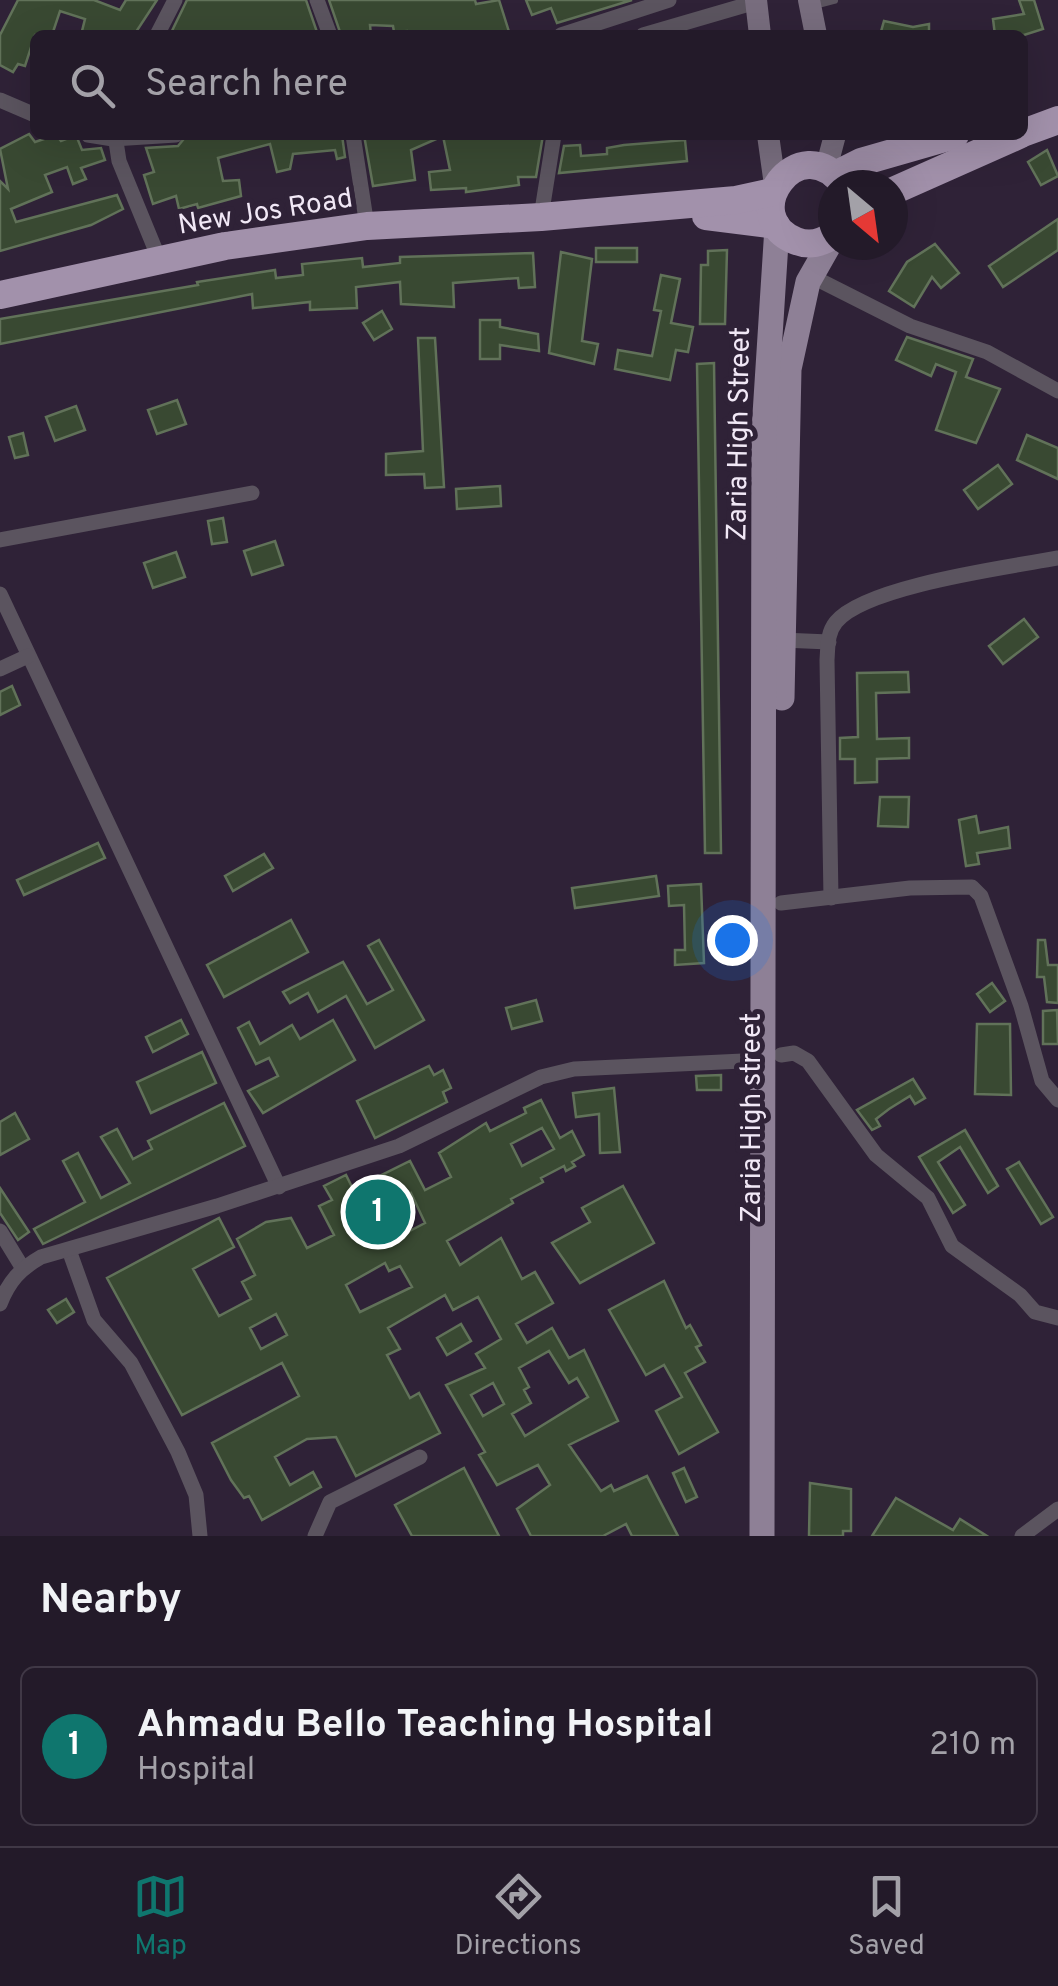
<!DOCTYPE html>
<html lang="en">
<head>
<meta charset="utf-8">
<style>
  :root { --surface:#231a29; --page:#2b2331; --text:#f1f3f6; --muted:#a3a1a8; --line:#403846; --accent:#0f766e }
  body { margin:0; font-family:Overpass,sans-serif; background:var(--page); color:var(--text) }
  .compass { position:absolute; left:818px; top:170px; width:90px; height:90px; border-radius:50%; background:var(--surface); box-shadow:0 10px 40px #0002; rotate:151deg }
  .you { position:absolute; left:732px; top:940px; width:35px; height:35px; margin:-25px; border:8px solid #fff; border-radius:50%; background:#1a73e8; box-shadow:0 0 0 15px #1a73e833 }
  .badge { display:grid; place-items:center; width:65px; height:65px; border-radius:50%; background:var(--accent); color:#fff; font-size:32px; font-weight:700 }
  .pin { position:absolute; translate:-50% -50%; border:5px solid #fff; box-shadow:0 2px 10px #0006 }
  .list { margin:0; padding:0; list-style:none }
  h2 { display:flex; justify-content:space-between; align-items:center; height:130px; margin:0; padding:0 40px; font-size:42px }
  h2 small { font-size:32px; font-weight:400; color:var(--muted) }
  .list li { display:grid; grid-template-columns:65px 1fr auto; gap:30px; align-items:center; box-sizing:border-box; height:160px; margin:0 20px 20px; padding:0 20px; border:2px solid var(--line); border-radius:15px }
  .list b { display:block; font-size:38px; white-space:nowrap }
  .list p { margin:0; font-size:32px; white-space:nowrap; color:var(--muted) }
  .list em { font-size:32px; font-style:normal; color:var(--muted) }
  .icon { flex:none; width:55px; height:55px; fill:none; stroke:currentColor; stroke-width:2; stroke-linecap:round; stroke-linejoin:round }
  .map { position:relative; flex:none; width:1058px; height:1536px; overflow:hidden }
  .search { position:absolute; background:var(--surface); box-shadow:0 10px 40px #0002; left:30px; right:30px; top:30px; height:110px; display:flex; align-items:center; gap:25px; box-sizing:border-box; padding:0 35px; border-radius:15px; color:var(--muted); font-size:38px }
  .sheet { height:310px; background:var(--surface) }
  nav { display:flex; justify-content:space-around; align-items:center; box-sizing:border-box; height:140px; border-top:2px solid var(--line); background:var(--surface); font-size:28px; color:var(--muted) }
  nav a { display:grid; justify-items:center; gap:5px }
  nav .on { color:var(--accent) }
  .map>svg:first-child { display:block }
  .building { fill:#394932; stroke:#617259; stroke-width:2.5; fill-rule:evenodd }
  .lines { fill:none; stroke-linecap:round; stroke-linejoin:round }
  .lane { stroke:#5b545f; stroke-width:8 }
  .street { stroke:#5b545f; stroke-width:15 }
  .secondary { stroke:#786d7e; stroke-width:22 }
  .primary { stroke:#8e8096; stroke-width:25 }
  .highway { stroke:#a291ab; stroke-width:28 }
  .labels { text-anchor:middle; stroke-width:10; stroke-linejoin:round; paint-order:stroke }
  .street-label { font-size:28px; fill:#f1e8f6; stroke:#2f2237 }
</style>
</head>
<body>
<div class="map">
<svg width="1058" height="1536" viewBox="0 0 1058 1536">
  <rect width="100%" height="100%" fill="#2f2237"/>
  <!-- building -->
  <g class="building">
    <polygon points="18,0 94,0 120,10 126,0 157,0 134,35 81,35 85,19 60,11 52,35 35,35 25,66 18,64 13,72 0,65 0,35"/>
    <polygon points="187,0 306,0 318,35 170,35"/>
    <polygon points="329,0 475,0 476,4 499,0 510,35 408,35 407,31 394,32 393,26 370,25 371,35 341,35"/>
    <polygon points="526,0 632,0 557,23 551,8 532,15"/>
    <polygon points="1019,0 1034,0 1043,29 1024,35 995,35 993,19 1024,14"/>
    <polygon points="884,21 913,27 929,24 929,35 880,35"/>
    <polygon points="29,134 35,142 56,135 61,141 76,135 82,150 101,148 105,160 81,168 86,179 73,184 67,167 45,175 52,192 11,209 16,222 117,195 123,209 91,225 0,251 0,181 8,189 0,149"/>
    <polygon points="187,135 342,135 345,157 337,159 335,150 293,154 290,169 277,172 270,144 218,158 223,181 239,180 241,196 198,208 197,204 179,209 176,196 153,204 144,175 154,172 146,148 178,146"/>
    <polygon points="364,135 543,135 536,177 518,177 519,185 466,192 466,188 431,190 429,172 450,170 443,136 411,150 415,180 373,186"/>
    <polygon points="685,140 687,161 559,173 564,146 580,145 581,156 607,154 607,148 624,145"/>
    <polygon points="1047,150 1058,176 1041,185 1028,162"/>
    <polygon points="1058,219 1058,250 1003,287 989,266"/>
    <polygon points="935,244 959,273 941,288 932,277 914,307 889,291 907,262"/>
    <rect x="596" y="248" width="41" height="14"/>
    <polygon points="727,250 725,324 700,324 701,265 708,265 708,251"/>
    <polygon points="561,252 592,259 582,341 598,344 594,364 549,353"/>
    <polygon points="533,253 535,287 519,288 518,278 453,283 454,307 401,304 400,282 356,287 357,308 310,310 310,302 253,308 252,294 0,344 0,319 198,285 197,282 275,270 276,278 303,275 302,264 362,258 363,267 400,263 400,257"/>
    <polygon points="661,275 680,279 671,323 693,327 688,352 676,350 670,380 615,369 618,350 652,356 661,311 654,310"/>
    <polygon points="382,311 392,329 374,340 363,323"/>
    <polygon points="480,320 500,320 500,327 538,334 539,351 500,345 500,359 480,359"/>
    <polygon points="907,337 973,359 966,377 1000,389 976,443 936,430 956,372 936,364 931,376 896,360"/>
    <polygon points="418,338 435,338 444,487 425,488 424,474 386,475 386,454 423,451"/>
    <polygon points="714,363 721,853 705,853 697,364"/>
    <polygon points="177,400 186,424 157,434 148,410"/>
    <polygon points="76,406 85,430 55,441 46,417"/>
    <polygon points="23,433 28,455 15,458 9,437"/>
    <polygon points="1027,435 1058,448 1058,479 1017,460"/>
    <polygon points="998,465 1012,484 978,509 964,490"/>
    <polygon points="500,486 501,506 457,509 456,489"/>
    <polygon points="223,518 227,542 212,544 208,521"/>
    <polygon points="275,541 283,565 252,575 244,551"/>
    <polygon points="176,552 185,577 153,588 144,563"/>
    <polygon points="1024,619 1038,637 1003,664 989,646"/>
    <polygon points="908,672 909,692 876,693 877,739 909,738 909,758 877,759 877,782 855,783 855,759 840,759 840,738 858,737 857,673"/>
    <polygon points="12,686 20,705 0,715 0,692"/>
    <polygon points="880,797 909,797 908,827 878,826"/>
    <polygon points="976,816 979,833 1008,827 1010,848 977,853 979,864 966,866 959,820"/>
    <polygon points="98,843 105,858 24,895 17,880"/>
    <polygon points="264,854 273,868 233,891 225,876"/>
    <polygon points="656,876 659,896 575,908 572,888"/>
    <polygon points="701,884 704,963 675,965 675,950 685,950 684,905 669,906 668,886"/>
    <polygon points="291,920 308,952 224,997 207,965"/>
    <polygon points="379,940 424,1020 375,1048 346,996 318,1012 308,993 290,1003 283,992 343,962 367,1004 393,990 368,946"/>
    <polygon points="1038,940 1045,940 1048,965 1058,965 1058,1003 1047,1002 1044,977 1037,977"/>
    <polygon points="992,983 1005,1001 990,1012 977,994"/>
    <polygon points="536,1000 542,1021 512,1029 506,1008"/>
    <polygon points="1057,1010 1058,1044 1043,1044 1043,1011"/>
    <polygon points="181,1020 188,1034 153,1052 146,1037"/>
    <polygon points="333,1020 355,1060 263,1113 248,1091 278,1076 269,1058 256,1064 238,1028 249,1022 260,1044 292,1025 300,1039"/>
    <polygon points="977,1024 1010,1024 1011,1095 975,1094"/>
    <polygon points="202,1052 216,1083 151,1113 137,1082"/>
    <polygon points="429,1066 434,1075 443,1070 451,1088 443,1092 447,1102 375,1138 357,1101"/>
    <polygon points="721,1075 721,1090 697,1090 696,1076"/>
    <polygon points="913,1079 925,1098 915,1104 910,1096 889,1109 876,1119 880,1126 872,1130 857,1110"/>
    <polygon points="614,1088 620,1152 600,1153 599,1114 576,1117 573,1093"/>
    <path d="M541,1100L560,1138L572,1131L584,1155L572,1162L575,1166L566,1171L564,1166L541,1178L543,1182L511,1199L513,1203L447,1241L460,1265L501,1238L522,1279L535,1272L553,1303L516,1324L527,1343L552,1328L569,1358L584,1350L618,1421L569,1445L601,1491L611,1485L614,1491L647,1476L678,1536H632L626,1524L603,1536H531L517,1509L550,1485L538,1465L497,1485L479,1455L485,1452L446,1385L485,1368L476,1354L501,1339L478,1297L453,1310L445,1295L388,1328L400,1349L387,1355L410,1398L419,1393L440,1433L356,1476L336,1437L307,1439L275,1457L290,1485L313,1472L321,1487L262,1520L249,1496L244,1498L231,1480L212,1443L299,1396L282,1363L182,1415L107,1278L219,1218L234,1247L193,1269L219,1316L251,1299L242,1282L255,1275L237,1239L266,1222L291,1218L307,1248L334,1235L319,1206L332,1200L324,1186L346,1175L353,1189L410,1161L425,1190L451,1177L439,1153L486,1123L490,1131L526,1113L524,1108ZM542,1128L554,1149L522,1166L511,1144ZM411,1193L425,1223L396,1238L381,1208ZM385,1263L389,1271L400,1266L412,1287L360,1312L346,1285ZM276,1314L287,1335L261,1349L250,1328ZM549,1351L569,1383L577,1378L588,1397L525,1436L512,1414L531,1403L524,1390L529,1387L519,1368ZM493,1383L504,1404L483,1416L471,1395Z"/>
    <polygon points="224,1103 245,1146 43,1244 34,1229 85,1202 63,1161 78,1153 101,1198 130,1183 101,1137 117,1129 133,1159 152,1149 148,1141"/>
    <polygon points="15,1113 29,1139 0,1155 0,1122"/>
    <polygon points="965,1130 998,1186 988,1193 960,1147 938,1162 965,1205 953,1213 919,1157"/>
    <polygon points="1019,1162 1053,1217 1041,1224 1007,1169"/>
    <polygon points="623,1186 654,1243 580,1283 552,1243 590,1222 582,1208"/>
    <polygon points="0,1188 29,1232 18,1240 0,1213"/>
    <polygon points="664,1281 686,1328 690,1325 701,1345 696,1347 705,1362 685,1373 718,1432 679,1454 656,1411 682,1397 664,1365 646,1375 609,1310"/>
    <polygon points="66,1299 74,1312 57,1323 48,1310"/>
    <polygon points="461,1324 471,1341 447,1355 437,1338"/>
    <polygon points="464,1468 499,1536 412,1536 395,1505"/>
    <polygon points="684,1468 697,1497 686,1502 673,1473"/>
    <polygon points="810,1483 851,1489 851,1531 843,1531 843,1536 809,1536"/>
    <polygon points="896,1498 953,1530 960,1519 987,1536 872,1536"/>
  </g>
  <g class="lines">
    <!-- lane -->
    <polyline class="lane" points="815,5 834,0"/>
    <!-- street -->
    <g class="street">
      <polyline points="317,0 330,35"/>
      <polyline points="157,35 175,0"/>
      <polyline points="561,35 669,0"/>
      <polyline points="643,35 756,2"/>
      <polyline points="0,100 35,115"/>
      <polyline points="88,135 113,139 176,135"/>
      <polyline points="115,135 119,161 160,261"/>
      <polyline points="353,135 367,226"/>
      <polyline points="541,217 554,135"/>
      <polyline points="811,276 910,326 987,352 1058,391"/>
      <polyline points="0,540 252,493"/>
      <polyline points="0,594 279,1187"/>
      <polyline points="782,640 829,642"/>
      <polyline points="0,669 28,656"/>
      <path d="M831,898L827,660C828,647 827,633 836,622C865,586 1009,567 1058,558"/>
      <polyline points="781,903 910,888 972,887 981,896 1021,1006 1042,1081 1058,1100"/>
      <polyline points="781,1055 794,1053 808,1061 876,1155 928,1198 952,1246 1020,1295 1035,1312 1058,1318"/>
      <polyline points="0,1231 22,1267"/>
      <polyline points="69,1250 94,1320 131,1363 178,1452 196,1495 200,1536"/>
      <path d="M0,1304C9,1281 20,1269 41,1257L217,1206L399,1146L541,1077L574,1069L764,1060"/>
      <polyline points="315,1536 330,1502 420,1457"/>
      <polyline points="1022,1536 1058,1509"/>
    </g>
    <!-- secondary -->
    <g class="secondary">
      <polyline points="756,0 760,35"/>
      <polyline points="809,0 816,35"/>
      <polyline points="768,135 775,185"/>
      <polyline points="826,169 835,135"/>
    </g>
    <!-- primary -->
    <g class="primary">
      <polyline points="782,698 789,369 808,282 833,238"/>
      <polyline points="762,1536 764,430 777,227"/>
    </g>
    <!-- highway -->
    <g class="highway">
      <polyline points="1023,133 1058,120"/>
      <polyline points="835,175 861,162 955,135"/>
      <polyline points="893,191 1019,135"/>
      <polyline points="706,216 776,225"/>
      <path d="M833,235C822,243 809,246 796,241C735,217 798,125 844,185"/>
      <polyline points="0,295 225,246 367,226 541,217 736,200 773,192"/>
    </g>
  </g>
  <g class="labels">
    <!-- street labels -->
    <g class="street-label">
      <text transform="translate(265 210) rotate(-9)" y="10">New Jos Road</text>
      <text transform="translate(737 434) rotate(-89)" y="10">Zaria High Street</text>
      <text transform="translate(750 1118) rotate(-90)" y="10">Zaria High street</text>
    </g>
  </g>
</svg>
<svg class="compass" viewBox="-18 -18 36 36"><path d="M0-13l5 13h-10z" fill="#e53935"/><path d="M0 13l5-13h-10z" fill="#a3a1a8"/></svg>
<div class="you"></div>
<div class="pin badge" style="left:378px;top:1212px">1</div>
<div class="search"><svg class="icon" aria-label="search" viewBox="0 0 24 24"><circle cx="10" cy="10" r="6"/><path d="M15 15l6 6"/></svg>Search here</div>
</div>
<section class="sheet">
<h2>Nearby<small></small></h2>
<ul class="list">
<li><span class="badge">1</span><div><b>Ahmadu Bello Teaching Hospital</b><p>Hospital</p></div><em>210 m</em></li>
</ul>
</section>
<nav>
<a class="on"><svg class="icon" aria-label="map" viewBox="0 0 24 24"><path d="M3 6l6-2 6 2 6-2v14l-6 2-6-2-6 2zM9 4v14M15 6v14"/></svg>Map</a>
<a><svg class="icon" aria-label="directions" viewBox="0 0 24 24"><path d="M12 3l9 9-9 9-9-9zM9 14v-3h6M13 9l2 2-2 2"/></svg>Directions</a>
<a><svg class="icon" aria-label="saved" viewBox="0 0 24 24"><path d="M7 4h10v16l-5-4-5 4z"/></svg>Saved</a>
</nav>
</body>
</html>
